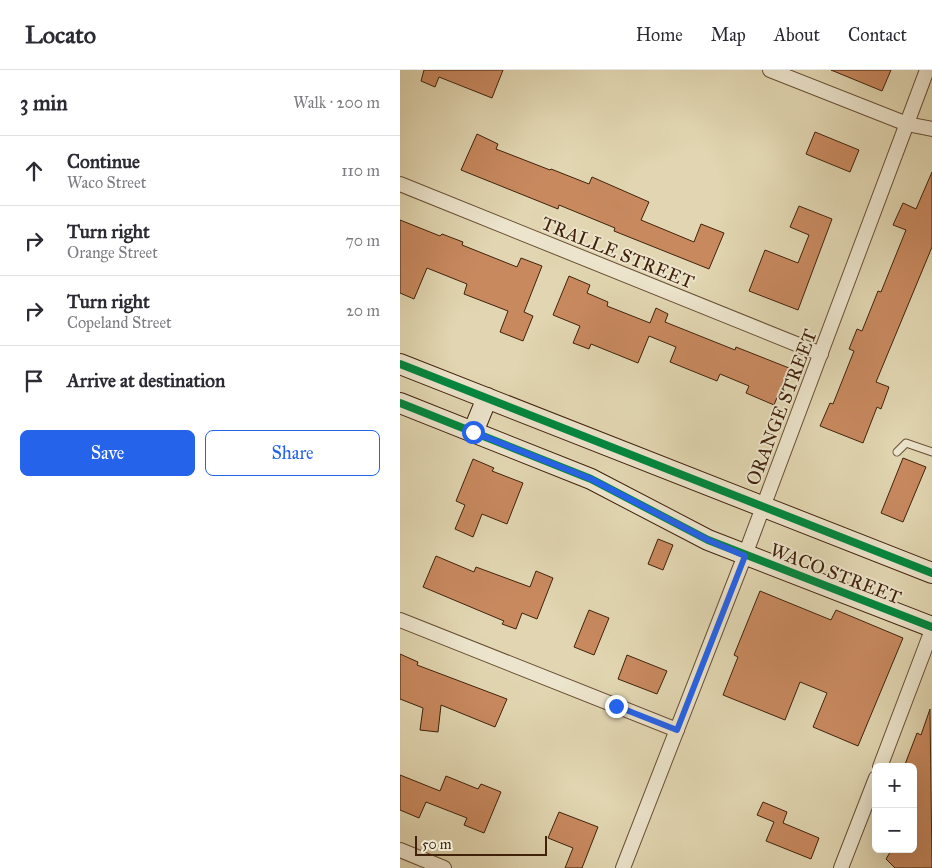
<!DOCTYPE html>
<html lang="en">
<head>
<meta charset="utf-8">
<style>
  :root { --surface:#fff; --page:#f7f7f7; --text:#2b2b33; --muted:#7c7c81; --line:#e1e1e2; --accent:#2563eb }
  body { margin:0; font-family:"IM FELL Great Primer",serif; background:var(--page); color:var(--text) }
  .controls { position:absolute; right:15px; bottom:15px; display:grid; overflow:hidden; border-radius:8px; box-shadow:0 5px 20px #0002 }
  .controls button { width:45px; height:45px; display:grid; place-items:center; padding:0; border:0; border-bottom:1px solid var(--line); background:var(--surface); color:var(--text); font:25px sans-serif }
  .scale { position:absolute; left:15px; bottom:12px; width:132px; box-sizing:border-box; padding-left:5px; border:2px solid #40220a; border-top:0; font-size:14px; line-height:18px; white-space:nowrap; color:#40220a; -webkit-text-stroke:4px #ece4cc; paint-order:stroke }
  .stop { position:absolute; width:15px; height:15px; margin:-11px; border:4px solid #2563eb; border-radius:50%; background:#fff }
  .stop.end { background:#2563eb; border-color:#fff; box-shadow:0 1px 5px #0008 }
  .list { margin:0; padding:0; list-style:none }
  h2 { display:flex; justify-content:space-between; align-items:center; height:65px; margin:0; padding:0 20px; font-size:21px }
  h2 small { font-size:16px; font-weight:400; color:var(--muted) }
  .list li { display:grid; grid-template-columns:32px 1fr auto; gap:15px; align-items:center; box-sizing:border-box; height:70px; padding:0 20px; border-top:1px solid var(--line) }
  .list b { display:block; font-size:19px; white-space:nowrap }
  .list p { margin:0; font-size:16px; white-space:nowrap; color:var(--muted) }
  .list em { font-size:16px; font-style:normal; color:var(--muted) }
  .actions { display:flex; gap:10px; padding:15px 20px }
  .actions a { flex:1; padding:11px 0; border:1px solid var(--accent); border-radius:8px; text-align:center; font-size:18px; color:var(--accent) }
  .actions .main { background:var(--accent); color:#fff }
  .icon { flex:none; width:28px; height:28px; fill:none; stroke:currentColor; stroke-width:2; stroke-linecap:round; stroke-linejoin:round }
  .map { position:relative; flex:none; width:532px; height:798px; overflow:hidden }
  header { display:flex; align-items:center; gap:30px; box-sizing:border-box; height:70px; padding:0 25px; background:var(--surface); border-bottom:1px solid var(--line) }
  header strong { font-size:24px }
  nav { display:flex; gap:28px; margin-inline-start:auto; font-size:18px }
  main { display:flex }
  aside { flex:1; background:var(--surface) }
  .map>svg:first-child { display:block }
  .building { fill:#c8895f; stroke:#40220a }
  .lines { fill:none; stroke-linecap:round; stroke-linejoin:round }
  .service-casing { stroke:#684f34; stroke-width:9 }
  .minor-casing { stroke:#684f34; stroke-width:16 }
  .secondary-casing { stroke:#40220a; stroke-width:22 }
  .service { stroke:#ece4cc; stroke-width:7 }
  .minor { stroke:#ece4cc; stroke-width:14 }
  .secondary { stroke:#ece4cc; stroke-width:20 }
  .cycleway-casing { stroke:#ece4cc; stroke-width:11 }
  .cycleway { stroke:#00873e; stroke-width:8 }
  .route { stroke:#2563eb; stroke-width:6 }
  .labels { text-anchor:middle; stroke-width:4; stroke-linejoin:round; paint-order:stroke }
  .street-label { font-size:19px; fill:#40220a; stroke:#ece4cc }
</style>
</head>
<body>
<header>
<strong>Locato</strong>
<nav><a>Home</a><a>Map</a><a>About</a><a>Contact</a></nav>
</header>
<main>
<aside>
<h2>3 min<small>Walk · 200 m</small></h2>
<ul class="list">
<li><svg class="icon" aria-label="ahead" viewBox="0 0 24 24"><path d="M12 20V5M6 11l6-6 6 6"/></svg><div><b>Continue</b><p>Waco Street</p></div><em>110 m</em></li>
<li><svg class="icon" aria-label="right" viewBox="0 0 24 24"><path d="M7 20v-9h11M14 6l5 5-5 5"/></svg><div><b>Turn right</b><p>Orange Street</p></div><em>70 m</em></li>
<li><svg class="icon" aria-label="right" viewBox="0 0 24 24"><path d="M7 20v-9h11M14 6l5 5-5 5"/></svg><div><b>Turn right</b><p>Copeland Street</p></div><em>20 m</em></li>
<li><svg class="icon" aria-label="arrive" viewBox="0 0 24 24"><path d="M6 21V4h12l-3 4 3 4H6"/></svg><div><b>Arrive at destination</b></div></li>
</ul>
<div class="actions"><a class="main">Save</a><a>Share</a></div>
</aside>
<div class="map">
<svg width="532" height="798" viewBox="0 0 532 798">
  <rect width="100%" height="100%" fill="#e1d6b1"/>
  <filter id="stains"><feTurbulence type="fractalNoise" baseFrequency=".004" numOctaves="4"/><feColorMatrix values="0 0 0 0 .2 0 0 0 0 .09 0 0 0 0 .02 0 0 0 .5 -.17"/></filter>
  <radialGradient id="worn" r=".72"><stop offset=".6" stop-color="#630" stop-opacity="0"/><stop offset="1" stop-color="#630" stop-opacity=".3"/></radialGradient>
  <!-- building -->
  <g class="building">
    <polygon points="24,0 103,0 92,28 39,7 35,17 21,11"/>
    <polygon points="431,0 491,0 482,21"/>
    <polygon points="415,62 459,80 450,102 406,84"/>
    <polygon points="77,64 98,74 96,79 150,100 151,99 189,114 192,107 249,132 241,150 294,172 301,154 324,163 309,199 214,161 215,158 159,135 158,139 61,100"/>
    <polygon points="532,102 532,177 476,312 489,317 481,339 477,337 463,373 420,356 430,333 433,334 454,281 449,279 457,259 462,261 478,221 481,222 506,160 493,155 503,133 516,139"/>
    <polygon points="399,136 432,149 398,240 349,221 365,180 398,193 409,165 390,157"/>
    <polygon points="0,150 40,166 42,164 63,172 62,175 117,197 121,188 142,196 124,242 133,246 123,271 100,262 108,241 64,224 67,214 27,198 14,229 0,223"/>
    <polygon points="169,206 190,215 187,223 208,232 207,236 250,253 256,238 268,244 265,252 335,280 336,277 389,298 374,335 346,323 349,316 320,304 317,311 270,292 276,277 249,266 238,293 191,274 189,279 173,273 180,256 153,245"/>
    <polygon points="503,388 526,397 503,452 481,443"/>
    <polygon points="73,389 94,398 92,401 123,413 107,454 82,444 73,467 55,459 65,435 56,431"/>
    <polygon points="258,469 273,475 263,500 248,494"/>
    <polygon points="36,486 74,502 76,497 130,517 136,501 153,508 137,549 122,543 116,559 102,554 104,551 23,517"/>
    <polygon points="360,521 431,550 436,540 503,568 458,676 413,657 427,623 400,612 385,650 323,625 338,587 334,585"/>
    <polygon points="189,540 209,548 194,585 174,577"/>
    <polygon points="0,584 18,592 17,595 107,629 95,657 41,635 38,662 20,660 23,638 0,629"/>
    <polygon points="227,585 267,601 257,624 218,609"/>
    <polygon points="530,639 532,798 495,798 486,789 492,779 513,779 513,697 504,697 517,663 521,665"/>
    <polygon points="0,705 40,721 46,706 78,719 81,714 101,722 84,763 64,755 67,748 26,732 19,748 0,740"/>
    <polygon points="363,732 387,742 383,753 419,768 411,789 366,771 374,752 357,745"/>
    <polygon points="159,742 198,757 182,798 165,798 173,778 148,768"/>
  </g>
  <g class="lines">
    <defs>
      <polyline id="service" points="497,382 506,373 532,382"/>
      <g id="minor">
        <polyline points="370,0 507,54 532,59"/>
        <polyline points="0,114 421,284"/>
        <polyline points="0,550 277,660"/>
        <polyline points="480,697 532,560"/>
        <polyline points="0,780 44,798"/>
        <polyline points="223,798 345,485 527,0"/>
        <polyline points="441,798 476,708"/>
      </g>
      <g id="secondary">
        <polyline points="0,294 532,503"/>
        <polyline points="0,333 191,409 308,470 532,557"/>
        <polyline points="73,362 87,328"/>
      </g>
    </defs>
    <!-- service casing -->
    <use href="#service" class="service-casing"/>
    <!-- minor casing -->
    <use href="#minor" class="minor-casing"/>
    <!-- secondary casing -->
    <use href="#secondary" class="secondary-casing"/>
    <!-- service -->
    <use href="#service" class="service"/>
    <!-- minor -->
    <use href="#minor" class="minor"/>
    <!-- secondary -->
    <use href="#secondary" class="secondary"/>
    <defs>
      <g id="cycleway">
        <polyline points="0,294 532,503"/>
        <polyline points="0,333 191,409 308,470 532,557"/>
      </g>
    </defs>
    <!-- cycleway casing -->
    <use href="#cycleway" class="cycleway-casing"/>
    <!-- cycleway -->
    <use href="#cycleway" class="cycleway"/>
  </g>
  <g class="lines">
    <!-- route -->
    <polyline class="route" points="73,362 191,409 308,470 345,486 277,660 216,636"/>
  </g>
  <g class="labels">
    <!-- street labels -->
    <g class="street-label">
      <text transform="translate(218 182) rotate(22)" y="7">TRALLE STREET</text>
      <text transform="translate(381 337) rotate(-69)" y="7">ORANGE STREET</text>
      <text transform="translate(436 503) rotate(21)" y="7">WACO STREET</text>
    </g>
  </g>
  <rect width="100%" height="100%" filter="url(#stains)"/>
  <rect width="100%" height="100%" fill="url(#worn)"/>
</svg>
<div class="controls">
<button>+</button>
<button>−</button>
</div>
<div class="scale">50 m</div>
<div class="stop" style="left:73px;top:362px"></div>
<div class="stop end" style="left:216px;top:636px"></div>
</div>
</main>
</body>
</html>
